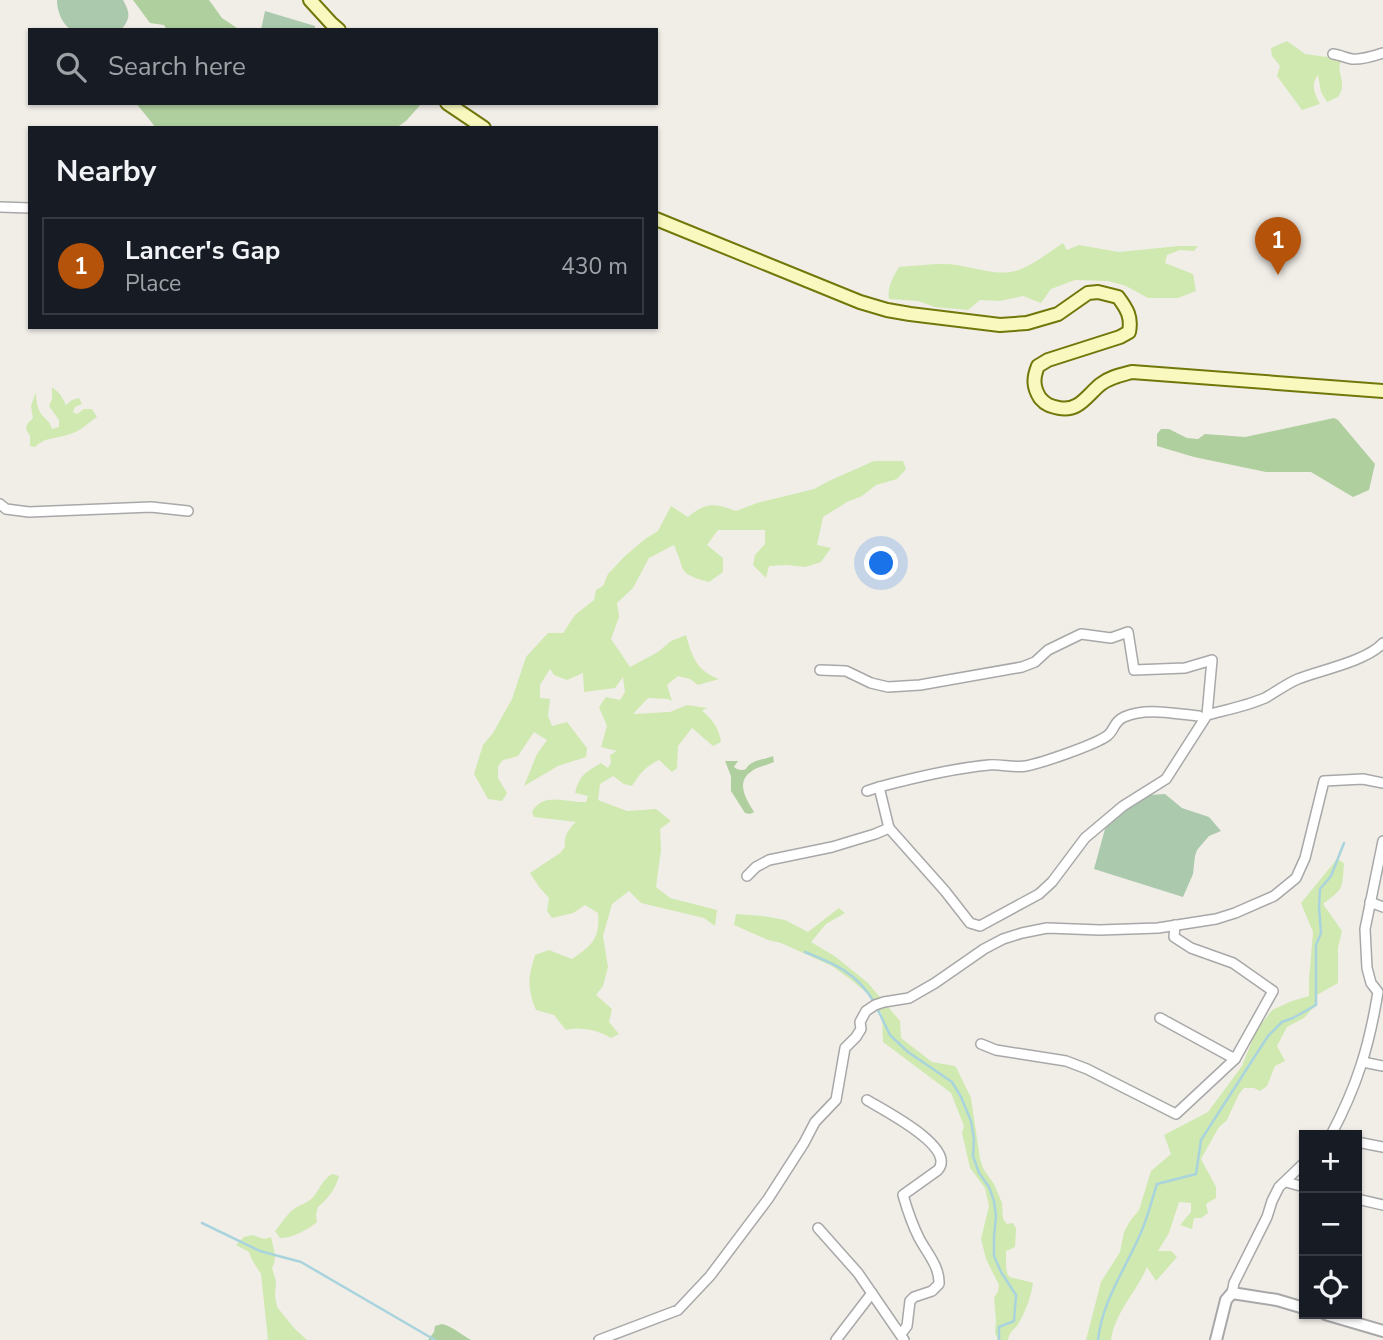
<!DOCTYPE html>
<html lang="en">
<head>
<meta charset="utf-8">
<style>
  :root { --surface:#171b24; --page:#242831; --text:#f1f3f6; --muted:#9ea1a6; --line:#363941; --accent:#b45309 }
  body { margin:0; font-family:"Nunito Sans",sans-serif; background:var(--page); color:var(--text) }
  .controls { position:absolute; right:21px; bottom:21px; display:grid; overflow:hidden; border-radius:0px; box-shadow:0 2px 5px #0004 }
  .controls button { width:63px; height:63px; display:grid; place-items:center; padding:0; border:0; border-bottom:2px solid var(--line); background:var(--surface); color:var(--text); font:35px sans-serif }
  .you { position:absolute; left:882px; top:564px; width:24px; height:24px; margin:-18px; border:5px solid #fff; border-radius:50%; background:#1a73e8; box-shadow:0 0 0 10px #1a73e833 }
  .badge { display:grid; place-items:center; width:46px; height:46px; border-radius:50%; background:var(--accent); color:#fff; font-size:23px; font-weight:700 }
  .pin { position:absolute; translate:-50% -58px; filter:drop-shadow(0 2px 4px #0008) }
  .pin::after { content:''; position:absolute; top:37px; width:24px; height:21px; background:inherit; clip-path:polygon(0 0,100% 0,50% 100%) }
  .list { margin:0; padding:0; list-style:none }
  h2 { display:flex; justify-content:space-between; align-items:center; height:91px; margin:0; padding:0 28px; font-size:30px }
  h2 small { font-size:23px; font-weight:400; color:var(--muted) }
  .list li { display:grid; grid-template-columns:46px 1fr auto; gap:21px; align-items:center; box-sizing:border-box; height:98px; margin:0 14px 14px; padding:0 14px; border:2px solid var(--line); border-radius:0px }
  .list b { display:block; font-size:26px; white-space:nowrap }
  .list p { margin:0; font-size:23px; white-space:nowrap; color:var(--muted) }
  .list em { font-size:23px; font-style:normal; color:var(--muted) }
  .icon { flex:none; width:38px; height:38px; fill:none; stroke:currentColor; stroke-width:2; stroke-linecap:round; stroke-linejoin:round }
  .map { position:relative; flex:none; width:1383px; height:1340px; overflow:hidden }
  .search { position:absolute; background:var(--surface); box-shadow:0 2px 5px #0004; left:28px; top:28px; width:630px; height:77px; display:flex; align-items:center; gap:18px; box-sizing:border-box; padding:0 24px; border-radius:0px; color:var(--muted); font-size:26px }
  .panel { position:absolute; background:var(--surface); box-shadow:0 2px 5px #0004; left:28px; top:126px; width:630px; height:203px; border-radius:0px }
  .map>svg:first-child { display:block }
  .grass { fill:#cfe9b0 }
  .forest { fill:#afcf9e }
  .cemetery { fill:#aac9ad }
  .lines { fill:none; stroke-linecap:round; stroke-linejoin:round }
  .stream { stroke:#aad4dd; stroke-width:2.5 }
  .minor-casing { stroke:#a8a8a8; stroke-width:12 }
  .tertiary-casing { stroke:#a8a8a8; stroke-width:14 }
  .secondary-casing { stroke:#717709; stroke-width:16 }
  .minor { stroke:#fff; stroke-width:9 }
  .tertiary { stroke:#fff; stroke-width:10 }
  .secondary { stroke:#f8f8bf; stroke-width:12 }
</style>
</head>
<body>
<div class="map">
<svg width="1383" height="1340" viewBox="0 0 1383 1340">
  <rect width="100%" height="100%" fill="#f1eee8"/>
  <!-- grass -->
  <g class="grass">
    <path d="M1287,41L1305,54L1342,59C1336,69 1343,76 1342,87C1342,90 1340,94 1338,97L1327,102L1321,92L1318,75C1310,85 1315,94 1320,104L1302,110L1277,76L1280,66L1272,56L1271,48Z"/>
    <path d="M1063,243L1067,250L1079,245L1119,252L1179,246H1198L1194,251L1180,250L1167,255L1165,263L1193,274L1196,291L1178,298H1148L1126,286L1108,281L1075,280L1051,289L1041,303L1023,296L1000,301L980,300L968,310L935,307L918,301L889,299C887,287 893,277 899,267C914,266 929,264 944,264C966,264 994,277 1015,271C1031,267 1049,252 1063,243Z"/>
    <path d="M52,387L60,394L66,405L72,400L79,398L82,404L75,407L73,412L77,414L84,409H92L97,417C89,422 82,430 73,433C59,439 46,436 35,447L30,446V436L26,429L27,424L33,418L31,406L36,392C36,400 37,409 42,415C48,422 49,420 52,429L59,427V420L49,406L52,399Z"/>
    <path d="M874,461H903L906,469L897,479L876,485L862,496L847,502L823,517L817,545L831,548L821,562L805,567L787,565L769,566L766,578L753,565L755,555L765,544V530H718L707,545L723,558V572L709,582C677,573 686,573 674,545L649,558L633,588L617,603L619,617L611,639L630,667L658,652L671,641L686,635C692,657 697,671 719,679L698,685L690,679L678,676L667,685L672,701L668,699L648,698L633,714L670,712L687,705L707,708L702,711C713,719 719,729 721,742L713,746L692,728L678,746L677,768L672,772L659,760C644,768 641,772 632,786L624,784L613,776L600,784L598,800L627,811L656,809L671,821L660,829L661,850L656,887L670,898L717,910L715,926L704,918L641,903L629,891L612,904L603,936L608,967L603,986L596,995L612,1009L609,1022L619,1034L611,1038C598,1030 580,1026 566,1030L554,1015L536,1010C527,988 528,978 535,955L549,950L572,959C592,945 600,939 598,913L585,905L573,913L552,918L547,911L549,898L540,888L530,873L560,853L565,847C563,837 569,828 576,822L534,817L532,812C543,791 567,803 586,802L588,796L575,793C580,774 585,773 601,763L608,768L611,763L610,755L617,751L601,747L607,726L599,707L606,697L620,700L625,692L623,677L615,688L584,692L583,673L567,680L554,675L550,669L540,685V698L550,699L548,716L552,726L567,722L587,748L586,757L558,766L524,786L537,754L547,740L534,732L518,756L503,760L498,766V778L507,793L502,801L488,799L474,774L483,745L493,733L512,699L526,657L548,633H563L575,615L594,600L596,590L603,586L608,574L625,556L645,539L658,531L671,506L688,517C706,502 714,503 736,511L757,503L814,489L831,480Z"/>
    <path d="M1337,859L1344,863C1342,890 1344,888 1323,904L1342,931L1338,948V983L1317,995L1314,1007L1304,1018L1287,1027L1277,1046L1285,1061L1275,1066L1267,1086L1260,1091L1254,1088H1244L1239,1094L1227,1120L1219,1127L1201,1159L1216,1187V1198L1206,1204L1208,1213L1201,1218H1194L1192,1229L1180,1225L1191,1212V1203L1179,1202L1169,1233L1158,1251H1171L1177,1257L1156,1281L1147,1267C1136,1293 1115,1312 1111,1340H1086L1101,1282L1120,1252L1124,1232L1130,1221L1139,1210L1151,1171L1171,1154L1164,1135L1208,1112L1242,1066L1256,1031L1272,1010L1292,1001L1309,996V980L1313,932L1301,903Z"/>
    <path d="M839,908L845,913L826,924L811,942L836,957L868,983L900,1021L901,1038L932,1062L955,1066L957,1069L971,1098L980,1159L984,1170L994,1184L1002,1203L1003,1219L1007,1224L1013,1223L1016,1228L1015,1247L1006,1251C1006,1285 1006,1274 1033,1283C1032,1294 1024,1316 1017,1326C1012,1331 1009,1333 1008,1340H998L995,1333L996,1321L994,1297L998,1292L999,1285L986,1259L981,1239L989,1206L985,1188L970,1168L962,1133L964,1126L951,1093L883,1042L882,1014L868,994L850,979L832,966L781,943L768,940L734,925L736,914L763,916L785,920L808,932Z"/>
    <path d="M332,1174L339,1176C336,1188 328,1199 318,1207L316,1215L317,1222C307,1230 293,1238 280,1238L275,1231C282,1223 286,1215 294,1209C301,1204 309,1203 314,1196C322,1186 320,1183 332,1174Z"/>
    <path d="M252,1235L264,1239L271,1237C273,1248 278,1257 272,1268L276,1281L275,1296L277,1307L294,1328L307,1340H268L261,1274L252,1260L249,1252L236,1245L244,1237Z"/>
  </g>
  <!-- forest -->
  <g class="forest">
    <polygon points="133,0 209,0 222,18 240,30 167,30 164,25 150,23"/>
    <polygon points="136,103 422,103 406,121 396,128 156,128"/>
    <polygon points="1334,418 1338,420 1375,464 1369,490 1353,497 1311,472 1266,472 1194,457 1157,446 1157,434 1161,429 1169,429 1187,438 1198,439 1205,434 1245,437"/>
    <path d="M773,756L774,762C767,765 757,767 752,771C735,782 746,799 754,812L750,814L745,813L731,791V776L725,761H738L734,767C738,770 741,771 746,769C750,760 764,760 773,756Z"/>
    <path d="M442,1324C454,1327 461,1335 471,1340H428L434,1332L435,1326Z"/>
  </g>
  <!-- cemetery -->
  <g class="cemetery">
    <path d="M57,0H123C130,13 131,18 121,30H72C62,25 57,11 57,0Z"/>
    <polygon points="265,11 315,26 315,30 261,30"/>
    <polygon points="1165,794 1182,808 1209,817 1221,831 1209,836 1197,850 1195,856 1193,874 1183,897 1094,869 1105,829 1115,817 1149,795"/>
  </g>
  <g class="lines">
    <!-- stream -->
    <g class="stream">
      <path d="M805,952C835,964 857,973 874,1002"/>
      <polyline points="877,1008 890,1035 908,1052 952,1082 961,1097 971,1121 974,1139 973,1156 979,1173 989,1187 994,1201 996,1216 994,1237 994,1256 1001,1272 1016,1295 1014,1321 999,1327 999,1340"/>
      <polyline points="202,1223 260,1251 301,1262 435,1340"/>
      <path d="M1098,1340C1102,1302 1124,1271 1139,1237C1147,1221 1151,1202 1157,1184L1196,1174L1201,1140L1268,1036L1282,1022L1293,1018L1316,1005V945L1321,933L1319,907L1320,889L1331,876L1344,843"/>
    </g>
    <defs>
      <g id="minor">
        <path d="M1333,54C1340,55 1346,58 1352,59C1362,60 1374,56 1383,53"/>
        <polyline points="0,207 30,208"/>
        <polyline points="0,504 6,509 29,512 151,507 188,511"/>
        <polyline points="820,670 846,671 871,683 888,687 920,685 1022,667 1035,662 1048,650 1081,634 1111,638 1128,632 1134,670 1185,668 1212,660 1207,715"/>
        <polyline points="867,791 879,787"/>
        <path d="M889,828L945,891L970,923L980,926L1039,894L1052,882L1085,838L1123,806L1166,779L1207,715C1226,710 1246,706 1265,698C1276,692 1286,684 1298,679C1321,670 1367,661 1383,643"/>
        <path d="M747,876L756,867L769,860L832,847L875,834L889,828L879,787C913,778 954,768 989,765C1001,764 1014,768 1026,766C1042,763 1094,745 1107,736C1115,730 1113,722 1124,717C1146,707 1175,714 1199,716L1204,719"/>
        <polyline points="1370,902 1383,907"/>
        <polyline points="1160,1018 1235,1059"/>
        <polyline points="981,1044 996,1050 1066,1061 1087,1069 1176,1114 1235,1059 1273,991 1233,963 1191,948 1174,937 1175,925"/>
        <polyline points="1363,1062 1383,1066"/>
        <path d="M867,1100C883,1110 957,1147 938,1170L903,1195C907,1209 912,1224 919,1238C927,1253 940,1267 939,1284L932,1291L914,1297L910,1301L907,1326L901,1334"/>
        <path d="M1331,1135C1357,1086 1369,1047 1378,992L1371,983L1367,968L1365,929L1383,841"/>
        <polyline points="1357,1142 1383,1147"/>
        <polyline points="1286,1182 1304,1187"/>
        <polyline points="1357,1199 1383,1205"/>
        <polyline points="818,1228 858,1273 904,1340"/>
        <polyline points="1232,1293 1234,1283 1267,1217 1272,1201 1279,1187 1304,1163"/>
        <polyline points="599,1340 678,1310 710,1276 768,1199 804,1143 815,1122 836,1100 845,1048 856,1037 861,1029 860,1022 866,1011 875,1005 884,1002 909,998 935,983 984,949 1003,939 1022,933 1047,928 1100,930 1158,928 1216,919 1235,913 1274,896 1296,878 1305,858 1324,781 1363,779 1383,783"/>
        <polyline points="836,1340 872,1293"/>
      </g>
      <g id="tertiary">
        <polyline points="1325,1314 1383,1331"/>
        <polyline points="1216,1340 1226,1300 1232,1293 1277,1300 1304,1308"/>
      </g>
      <g id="secondary">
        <polyline points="310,0 331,23 339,30"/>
        <polyline points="447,103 484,128"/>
        <path d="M656,219L860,302L887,310L910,314L1000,325L1027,323L1058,314L1088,293L1098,292L1118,297C1127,309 1132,317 1129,332L1120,337L1048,360L1038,366C1033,378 1033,387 1040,398C1046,405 1050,406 1059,408C1079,412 1087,395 1101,384C1110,377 1121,375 1132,372L1383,391"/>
      </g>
    </defs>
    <!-- minor casing -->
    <use href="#minor" class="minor-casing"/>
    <!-- tertiary casing -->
    <use href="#tertiary" class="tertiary-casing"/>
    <!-- secondary casing -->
    <use href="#secondary" class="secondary-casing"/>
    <!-- minor -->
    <use href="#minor" class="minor"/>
    <!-- tertiary -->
    <use href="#tertiary" class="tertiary"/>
    <!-- secondary -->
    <use href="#secondary" class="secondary"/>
  </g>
</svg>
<div class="controls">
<button>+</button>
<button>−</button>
<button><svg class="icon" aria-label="locate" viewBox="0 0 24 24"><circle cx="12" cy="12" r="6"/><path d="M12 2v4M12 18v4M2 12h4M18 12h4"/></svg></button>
</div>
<div class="you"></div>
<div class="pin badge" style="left:1278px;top:275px">1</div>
<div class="search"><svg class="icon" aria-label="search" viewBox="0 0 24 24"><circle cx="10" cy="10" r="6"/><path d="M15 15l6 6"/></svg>Search here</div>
<section class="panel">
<h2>Nearby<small></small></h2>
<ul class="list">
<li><span class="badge">1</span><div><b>Lancer's Gap</b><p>Place</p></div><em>430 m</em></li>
</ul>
</section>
</div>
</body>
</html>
